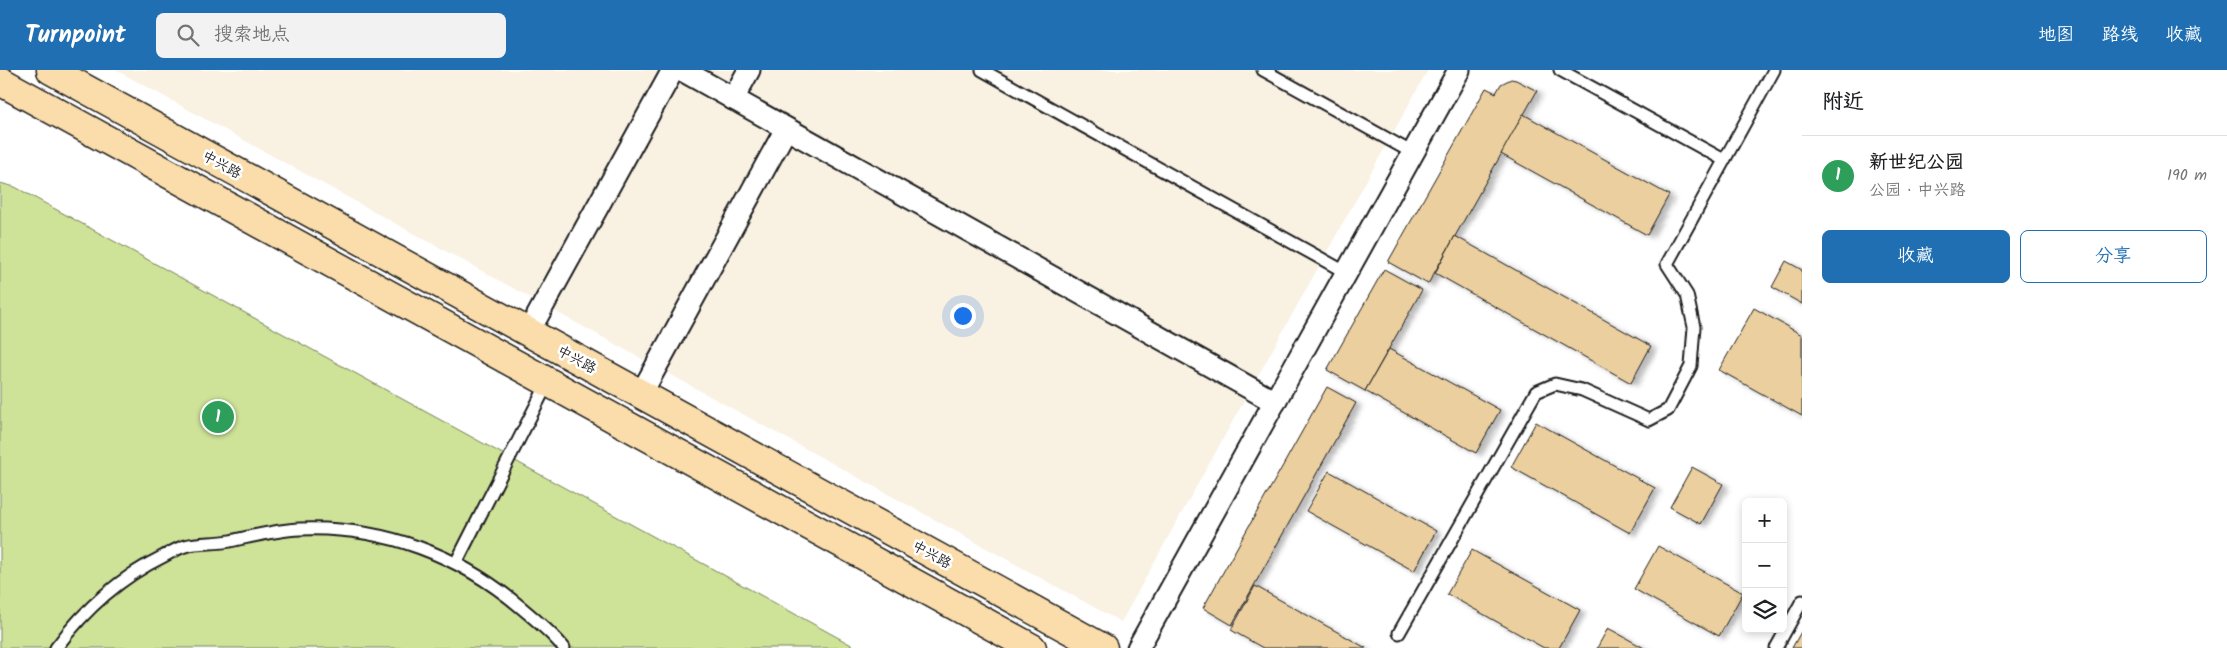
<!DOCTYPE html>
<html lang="zh">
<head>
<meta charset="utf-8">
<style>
  :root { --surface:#fff; --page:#f2f2f2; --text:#202124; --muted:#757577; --line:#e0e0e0; --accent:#1f6fb2 }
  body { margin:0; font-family:Kalam,"LXGW WenKai TC",sans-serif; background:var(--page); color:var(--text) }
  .controls { position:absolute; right:15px; bottom:15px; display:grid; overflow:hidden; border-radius:8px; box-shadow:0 2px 8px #0003 }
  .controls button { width:45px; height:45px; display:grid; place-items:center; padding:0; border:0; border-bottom:1px solid var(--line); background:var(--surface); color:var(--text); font:25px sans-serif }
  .you { position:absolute; left:962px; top:245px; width:18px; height:18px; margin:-12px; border:4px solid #fff; border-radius:50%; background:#1a73e8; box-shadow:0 0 0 8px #1a73e833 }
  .badge { display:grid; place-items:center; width:32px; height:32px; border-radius:50%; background:var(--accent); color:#fff; font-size:16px; font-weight:700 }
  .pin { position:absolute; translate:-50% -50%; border:2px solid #fff; box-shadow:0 1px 5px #0006 }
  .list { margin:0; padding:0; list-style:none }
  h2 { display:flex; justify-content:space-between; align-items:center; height:65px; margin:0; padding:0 20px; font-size:21px }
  h2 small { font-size:16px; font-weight:400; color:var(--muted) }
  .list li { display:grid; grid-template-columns:32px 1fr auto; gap:15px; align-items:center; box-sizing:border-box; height:80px; padding:0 20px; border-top:1px solid var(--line) }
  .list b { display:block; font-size:19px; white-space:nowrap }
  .list p { margin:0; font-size:16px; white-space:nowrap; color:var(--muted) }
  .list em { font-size:16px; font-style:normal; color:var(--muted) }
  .actions { display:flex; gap:10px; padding:15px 20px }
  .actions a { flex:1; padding:11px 0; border:1px solid var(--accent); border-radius:8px; text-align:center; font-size:18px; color:var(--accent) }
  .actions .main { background:var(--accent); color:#fff }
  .icon { flex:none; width:28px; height:28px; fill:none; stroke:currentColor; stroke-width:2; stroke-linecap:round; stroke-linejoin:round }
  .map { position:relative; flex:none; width:1802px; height:578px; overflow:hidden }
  header { display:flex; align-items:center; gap:30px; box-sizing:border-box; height:70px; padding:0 25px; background:var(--accent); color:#fff }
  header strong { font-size:24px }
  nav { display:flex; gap:28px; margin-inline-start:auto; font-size:18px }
  .search { width:350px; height:45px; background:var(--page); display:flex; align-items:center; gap:12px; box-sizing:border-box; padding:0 18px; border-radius:8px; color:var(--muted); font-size:19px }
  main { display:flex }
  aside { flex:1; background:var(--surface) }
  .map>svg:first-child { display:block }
  .built { fill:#f9f1e2 }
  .green { fill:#cee398; stroke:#75805a }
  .building { fill:#ebcf9f; stroke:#1c1c1c; filter:url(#shadow) }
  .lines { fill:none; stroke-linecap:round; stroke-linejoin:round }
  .service-casing { stroke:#1c1c1c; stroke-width:15 }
  .minor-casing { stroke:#1c1c1c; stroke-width:25 }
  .primary-casing { stroke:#1c1c1c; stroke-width:31 }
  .service { stroke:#fff; stroke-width:11 }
  .minor { stroke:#fff; stroke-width:21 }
  .primary { stroke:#fbddab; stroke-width:28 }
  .labels { text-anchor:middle; stroke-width:5; stroke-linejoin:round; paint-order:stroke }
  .street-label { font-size:14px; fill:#1c1c1c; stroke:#fff }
</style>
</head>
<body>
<header>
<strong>Turnpoint</strong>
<div class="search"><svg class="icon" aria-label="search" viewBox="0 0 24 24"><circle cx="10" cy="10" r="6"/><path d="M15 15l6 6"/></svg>搜索地点</div>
<nav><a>地图</a><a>路线</a><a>收藏</a></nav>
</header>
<main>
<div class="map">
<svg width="1802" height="578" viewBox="0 0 1802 578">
  <defs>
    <filter id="shadow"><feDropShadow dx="5.5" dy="3" stdDeviation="2.5" flood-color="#0004"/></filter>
  </defs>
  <rect width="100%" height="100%" fill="#fff"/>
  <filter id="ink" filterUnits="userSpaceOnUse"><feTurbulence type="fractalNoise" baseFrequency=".02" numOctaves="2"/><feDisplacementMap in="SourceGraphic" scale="10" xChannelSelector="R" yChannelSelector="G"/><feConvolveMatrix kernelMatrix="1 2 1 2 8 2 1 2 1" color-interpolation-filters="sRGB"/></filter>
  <g filter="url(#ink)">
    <!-- built -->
    <polygon class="built" points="116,0 1428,0 1121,552"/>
    <!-- green -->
    <polygon class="green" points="0,113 15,117 857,578 0,578"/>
    <!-- building -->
    <g class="building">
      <polygon points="1511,9 1516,10 1537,21 1428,214 1388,192 1486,18 1496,23 1501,14"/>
      <polygon points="1523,44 1669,125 1647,165 1501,84"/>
      <polygon points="1455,166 1651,276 1631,313 1435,203"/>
      <polygon points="1786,191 1802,200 1802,234 1772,217"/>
      <polygon points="1384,199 1422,220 1365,321 1327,300"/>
      <polygon points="1754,238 1802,265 1802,346 1719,300"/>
      <polygon points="1389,279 1500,340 1476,383 1365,321"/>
      <polygon points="1327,317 1356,333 1232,555 1203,538"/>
      <polygon points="1536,352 1655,418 1630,463 1511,397"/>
      <polygon points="1692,397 1723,414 1701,454 1670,437"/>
      <polygon points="1329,401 1436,461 1414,501 1306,441"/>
      <polygon points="1658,476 1743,523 1719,566 1634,519"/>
      <polygon points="1472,480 1580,540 1559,578 1544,578 1447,524"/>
      <polygon points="1255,516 1366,578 1263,578 1231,560"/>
      <polygon points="1608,558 1644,578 1597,578"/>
      <polygon points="1802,560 1802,578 1792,578"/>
    </g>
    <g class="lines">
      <defs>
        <g id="service">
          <polyline points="982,0 1347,203"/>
          <polyline points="1263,0 1413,83"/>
          <polyline points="1560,0 1724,90"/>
          <polyline points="456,493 548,312"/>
          <polyline points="1399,563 1536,322 1555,314 1582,320 1649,350 1668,340 1691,296 1694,257 1687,225 1667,194 1774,0"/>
          <path d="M56,578C84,540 121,507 164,486C170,483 178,478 185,476C199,472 215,474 230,471C253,466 276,460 300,459C384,456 460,485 523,539C537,551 552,563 564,578"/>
          <polyline points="1776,578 1802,531"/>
        </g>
        <g id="minor">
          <polyline points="682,0 1275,332"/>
          <polyline points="733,29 749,0"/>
          <polyline points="528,263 673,0"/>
          <polyline points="641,324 786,59"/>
          <polyline points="1138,578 1459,0"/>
        </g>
        <g id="primary">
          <polyline points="51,0 1103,578"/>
          <polyline points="0,11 1032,578"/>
        </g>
      </defs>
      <!-- service casing -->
      <use href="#service" class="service-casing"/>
      <!-- minor casing -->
      <use href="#minor" class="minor-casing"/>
      <!-- primary casing -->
      <use href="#primary" class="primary-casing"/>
      <!-- service -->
      <use href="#service" class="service"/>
      <!-- minor -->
      <use href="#minor" class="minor"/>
      <!-- primary -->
      <use href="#primary" class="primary"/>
    </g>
  </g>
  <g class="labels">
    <!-- street labels -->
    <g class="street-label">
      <text transform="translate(222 94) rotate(29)" y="5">中兴路</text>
      <text transform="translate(577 289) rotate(29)" y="5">中兴路</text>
      <text transform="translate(932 484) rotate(29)" y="5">中兴路</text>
    </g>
  </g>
</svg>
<div class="controls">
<button>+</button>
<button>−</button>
<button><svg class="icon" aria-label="layers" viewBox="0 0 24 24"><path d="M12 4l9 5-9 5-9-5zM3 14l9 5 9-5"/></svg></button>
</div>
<div class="you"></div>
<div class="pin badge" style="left:218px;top:347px;background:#2e9e5b">1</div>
</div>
<aside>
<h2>附近<small></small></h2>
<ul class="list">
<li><span class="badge" style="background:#2e9e5b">1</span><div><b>新世纪公园</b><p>公园 · 中兴路</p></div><em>190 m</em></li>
</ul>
<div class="actions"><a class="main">收藏</a><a>分享</a></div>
</aside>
</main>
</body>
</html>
